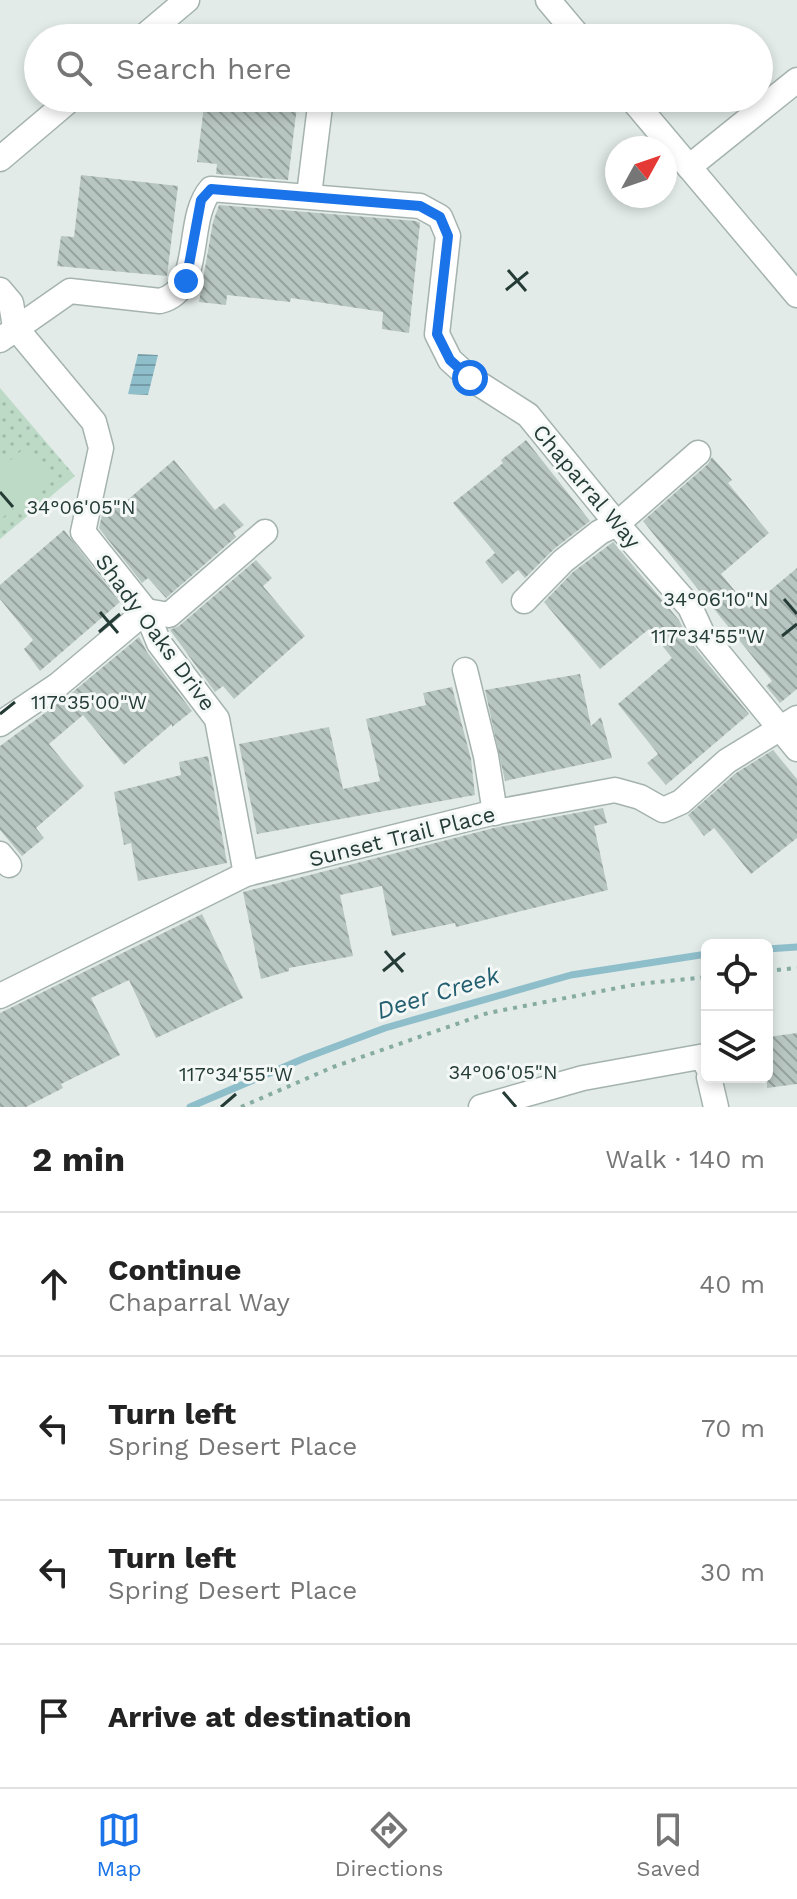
<!DOCTYPE html>
<html lang="en">
<head>
<meta charset="utf-8">
<style>
  :root { --surface:#fff; --page:#f2f2f2; --text:#222; --muted:#767676; --line:#e0e0e0; --accent:#1a73e8 }
  body { margin:0; font-family:"Work Sans",sans-serif; background:var(--page); color:var(--text) }
  .controls { position:absolute; right:24px; bottom:24px; display:grid; overflow:hidden; border-radius:12px; box-shadow:0 4px 12px #0003 }
  .controls button { width:72px; height:72px; display:grid; place-items:center; padding:0; border:0; border-bottom:2px solid var(--line); background:var(--surface); color:var(--text); font:40px sans-serif }
  .compass { position:absolute; left:605px; top:136px; width:72px; height:72px; border-radius:50%; background:var(--surface); box-shadow:0 4px 12px #0003; rotate:50deg }
  .stop { position:absolute; width:24px; height:24px; margin:-18px; border:6px solid #1a73e8; border-radius:50%; background:#fff }
  .stop.end { background:#1a73e8; border-color:#fff; box-shadow:0 2px 8px #0008 }
  .list { margin:0; padding:0; list-style:none }
  h2 { display:flex; justify-content:space-between; align-items:center; height:104px; margin:0; padding:0 32px; font-size:34px }
  h2 small { font-size:26px; font-weight:400; color:var(--muted) }
  .list li { display:grid; grid-template-columns:52px 1fr auto; gap:24px; align-items:center; box-sizing:border-box; height:144px; padding:0 32px; border-top:2px solid var(--line) }
  .list b { display:block; font-size:30px; white-space:nowrap }
  .list p { margin:0; font-size:26px; white-space:nowrap; color:var(--muted) }
  .list em { font-size:26px; font-style:normal; color:var(--muted) }
  .icon { flex:none; width:44px; height:44px; fill:none; stroke:currentColor; stroke-width:2; stroke-linecap:round; stroke-linejoin:round }
  .map { position:relative; flex:none; width:797px; height:1107px; overflow:hidden }
  .search { position:absolute; background:var(--surface); box-shadow:0 4px 12px #0003; left:24px; right:24px; top:24px; height:88px; display:flex; align-items:center; gap:20px; box-sizing:border-box; padding:0 28px; border-radius:44px; color:var(--muted); font-size:30px }
  .sheet { height:680px; background:var(--surface) }
  nav { display:flex; justify-content:space-around; align-items:center; box-sizing:border-box; height:112px; border-top:2px solid var(--line); background:var(--surface); font-size:22px; color:var(--muted) }
  nav a { display:grid; justify-items:center; gap:4px }
  nav .on { color:var(--accent) }
  .map>svg:first-child { display:block }
  .park { fill:url(#park-dots) }
  .garden { fill:#bddac7 }
  .water { fill:url(#water-rules) }
  .lines { fill:none; stroke-linecap:round; stroke-linejoin:round }
  .stream { stroke:#8fbecb; stroke-width:7 }
  .building { fill:url(#building-back-hatch) }
  .minor-casing { stroke:#a5b3af; stroke-width:27 }
  .path { stroke:#86aca2; stroke-width:4; stroke-dasharray:4 6; stroke-linecap:butt }
  .minor { stroke:#fff; stroke-width:24 }
  .route { stroke:#1a73e8; stroke-width:10 }
  .ticks { fill:none; stroke:#243b36; stroke-width:3 }
  .labels { text-anchor:middle; stroke-width:6; stroke-linejoin:round; paint-order:stroke }
  .street-label { font-size:22px; fill:#243b36; stroke:#f3f8f6 }
  .water-label { font-size:24px; font-style:italic; fill:#235f71; stroke:#f3f8f6 }
  .ticks-label { font-size:20px; text-anchor:middle; fill:#243b36; stroke:#f3f8f6; stroke-width:6; stroke-linejoin:round; paint-order:stroke }
</style>
</head>
<body>
<div class="map">
<svg width="797" height="1107" viewBox="0 0 797 1107">
  <defs>
    <pattern id="park-dots" width="8" height="8" patternUnits="userSpaceOnUse" patternTransform="scale(2)"><rect width="8" height="8" fill="#bddac7"/><path d="M2 2h.1M6 6h.1" fill="none" stroke="#a2bcac" stroke-width="1.8" stroke-linecap="round"/></pattern>
    <pattern id="water-rules" width="6" height="5" patternUnits="userSpaceOnUse" patternTransform="scale(2)"><rect width="6" height="5" fill="#8fbecb"/><path d="M0 2.5h6" fill="none" stroke="#759ca6"/></pattern>
    <pattern id="building-back-hatch" width="6" height="6" patternUnits="userSpaceOnUse" patternTransform="scale(2)"><rect width="6" height="6" fill="#b8c6c1"/><path d="M-1 5l2 2M0 0l6 6M5-1l2 2" fill="none" stroke="#95a29e"/></pattern>
  </defs>
  <rect width="100%" height="100%" fill="#e2ebe8"/>
  <!-- park -->
  <polygon class="park" points="0,388 75,476 0,539"/>
  <!-- garden -->
  <polygon class="garden" points="26,447 51,476 0,520 0,469"/>
  <!-- water -->
  <polygon class="water" points="138,354 158,355 148,395 128,394"/>
  <g class="lines">
    <!-- stream -->
    <g class="stream">
      <polyline points="767,949 797,947"/>
      <polyline points="190,1107 305,1058 385,1028 571,975 707,954"/>
    </g>
  </g>
  <!-- building -->
  <g class="building">
    <polygon points="205,98 298,98 288,180 216,174 217,164 197,162"/>
    <polygon points="81,175 178,186 167,276 57,266 61,236 74,237"/>
    <polygon points="219,205 416,221 420,223 409,333 382,329 383,312 291,298 290,302 227,295 226,305 199,302 213,222"/>
    <polygon points="526,440 590,521 554,549 525,578 518,570 502,584 485,562 495,553 453,503 503,463 501,460"/>
    <polygon points="712,457 732,480 728,483 769,533 721,574 749,608 797,568 797,689 780,703 766,686 772,681 643,521 708,464"/>
    <polygon points="174,460 215,510 224,503 244,525 233,533 236,537 166,598 148,578 142,583 99,528 102,515 121,500 124,503"/>
    <polygon points="64,530 120,602 40,671 24,649 33,640 0,599 0,585"/>
    <polygon points="613,542 679,620 690,642 749,714 666,785 647,763 658,754 618,704 672,658 649,629 600,669 544,602 573,572"/>
    <polygon points="256,560 272,578 263,586 305,636 234,699 223,686 215,692 170,630 179,626"/>
    <polygon points="139,637 147,652 192,711 172,727 172,724 124,765 83,715 49,744 84,786 36,828 44,838 22,856 0,830 0,746 68,696"/>
    <polygon points="580,674 591,726 601,717 612,758 505,781 485,690"/>
    <polygon points="452,687 471,759 475,795 257,834 239,744 329,727 343,789 380,781 366,719 426,705 423,693"/>
    <polygon points="773,750 797,779 797,838 751,874 714,828 704,836 688,815 736,773"/>
    <polygon points="208,756 227,863 138,881 131,843 124,845 114,792 181,775 179,762"/>
    <polygon points="603,808 607,823 594,826 608,890 456,927 455,923 392,936 382,886 340,895 353,956 289,968 289,971 261,979 243,892 494,828"/>
    <polygon points="202,914 243,998 156,1038 129,980 91,998 120,1055 61,1084 63,1088 26,1107 0,1107 0,1013"/>
    <polygon points="797,1033 797,1084 767,1088 767,1037"/>
  </g>
  <g class="lines">
    <defs>
      <g id="minor">
        <polyline points="548,0 580,38"/>
        <polyline points="142,38 187,0"/>
        <polyline points="631,98 797,295"/>
        <polyline points="0,159 72,98"/>
        <polyline points="689,167 797,80"/>
        <polyline points="309,195 321,98"/>
        <polyline points="0,290 11,303 15,327 94,422 101,448 83,532 146,611 159,643 217,719 246,874"/>
        <path d="M0,340L70,291L160,301C205,290 184,220 211,189L420,206L440,217L448,236L437,334L450,360L470,378L528,415L617,524L690,607L702,633L797,749"/>
        <polyline points="524,601 563,561 600,532 617,524 698,453"/>
        <polyline points="465,670 486,756 495,813"/>
        <polyline points="0,724 58,685 146,611 169,615 265,532"/>
        <polyline points="0,854 9,865"/>
        <polyline points="0,996 246,874 491,813 615,790 640,797 663,810 681,802 727,761 797,718"/>
        <polyline points="709,1077 716,1107"/>
        <polyline points="481,1107 583,1078 705,1056 707,1066"/>
      </g>
    </defs>
    <!-- minor casing -->
    <use href="#minor" class="minor-casing"/>
    <!-- path -->
    <g class="path">
      <polyline points="767,971 797,968"/>
      <polyline points="241,1107 333,1067 488,1013 638,984 707,977"/>
    </g>
    <!-- minor -->
    <use href="#minor" class="minor"/>
  </g>
  <g class="lines">
    <!-- route -->
    <polyline class="route" points="186,281 201,200 211,189 420,206 440,217 448,236 437,334 450,360 470,378"/>
  </g>
  <!-- ticks -->
  <path class="ticks" d="M508,270L526,291M506,290L528,272M0,492L13,507M784,599L797,614M100,612L118,633M99,632L120,614M782,636L797,624M0,714L15,702M385,951L403,972M383,971L405,953M503,1092L516,1107M221,1107L236,1094"/>
  <g class="labels">
    <!-- street labels -->
    <g class="street-label">
      <text transform="translate(587 486) rotate(50)" y="8">Chaparral Way</text>
      <text transform="translate(156 632) rotate(54)" y="8">Shady Oaks Drive</text>
      <text transform="translate(402 836) rotate(-14)" y="8">Sunset Trail Place</text>
    </g>
    <!-- water labels -->
    <g class="water-label">
      <text transform="translate(438 993) rotate(-17)" y="8">Deer Creek</text>
    </g>
  </g>
  <g class="ticks-label">
    <text x="81" y="514">34°06'05"N</text>
    <text x="716" y="606">34°06'10"N</text>
    <text x="708" y="643">117°34'55"W</text>
    <text x="89" y="709">117°35'00"W</text>
    <text x="503" y="1079">34°06'05"N</text>
    <text x="236" y="1081">117°34'55"W</text>
  </g>
</svg>
<div class="controls">
<button><svg class="icon" aria-label="locate" viewBox="0 0 24 24"><circle cx="12" cy="12" r="6"/><path d="M12 2v4M12 18v4M2 12h4M18 12h4"/></svg></button>
<button><svg class="icon" aria-label="layers" viewBox="0 0 24 24"><path d="M12 4l9 5-9 5-9-5zM3 14l9 5 9-5"/></svg></button>
</div>
<svg class="compass" viewBox="-18 -18 36 36"><path d="M0-13l5 13h-10z" fill="#e53935"/><path d="M0 13l5-13h-10z" fill="#767676"/></svg>
<div class="stop" style="left:470px;top:378px"></div>
<div class="stop end" style="left:186px;top:281px"></div>
<div class="search"><svg class="icon" aria-label="search" viewBox="0 0 24 24"><circle cx="10" cy="10" r="6"/><path d="M15 15l6 6"/></svg>Search here</div>
</div>
<section class="sheet">
<h2>2 min<small>Walk · 140 m</small></h2>
<ul class="list">
<li><svg class="icon" aria-label="ahead" viewBox="0 0 24 24"><path d="M12 20V5M6 11l6-6 6 6"/></svg><div><b>Continue</b><p>Chaparral Way</p></div><em>40 m</em></li>
<li><svg class="icon" aria-label="left" viewBox="0 0 24 24"><path d="M17 20v-9H6M10 6l-5 5 5 5"/></svg><div><b>Turn left</b><p>Spring Desert Place</p></div><em>70 m</em></li>
<li><svg class="icon" aria-label="left" viewBox="0 0 24 24"><path d="M17 20v-9H6M10 6l-5 5 5 5"/></svg><div><b>Turn left</b><p>Spring Desert Place</p></div><em>30 m</em></li>
<li><svg class="icon" aria-label="arrive" viewBox="0 0 24 24"><path d="M6 21V4h12l-3 4 3 4H6"/></svg><div><b>Arrive at destination</b></div></li>
</ul>
</section>
<nav>
<a class="on"><svg class="icon" aria-label="map" viewBox="0 0 24 24"><path d="M3 6l6-2 6 2 6-2v14l-6 2-6-2-6 2zM9 4v14M15 6v14"/></svg>Map</a>
<a><svg class="icon" aria-label="directions" viewBox="0 0 24 24"><path d="M12 3l9 9-9 9-9-9zM9 14v-3h6M13 9l2 2-2 2"/></svg>Directions</a>
<a><svg class="icon" aria-label="saved" viewBox="0 0 24 24"><path d="M7 4h10v16l-5-4-5 4z"/></svg>Saved</a>
</nav>
</body>
</html>
